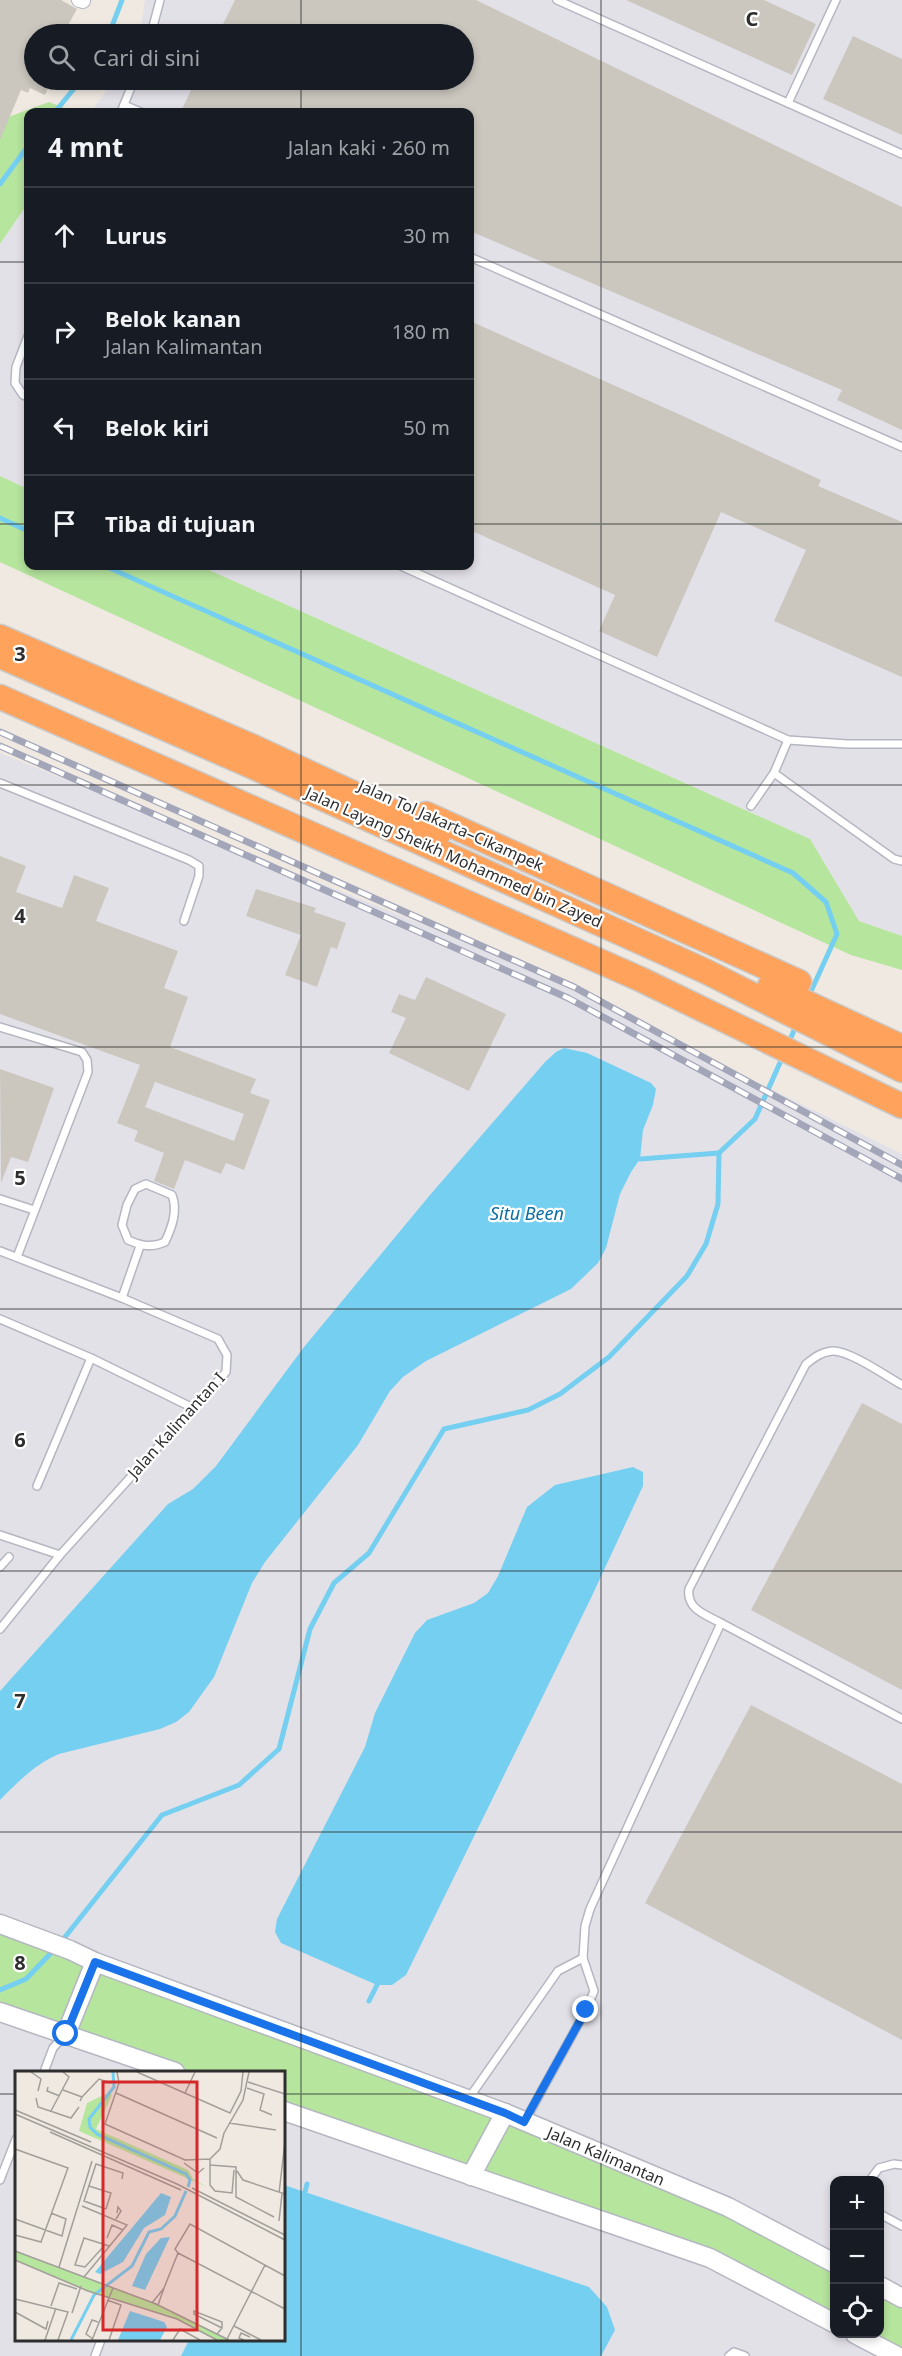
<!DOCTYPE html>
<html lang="id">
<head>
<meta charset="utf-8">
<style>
  :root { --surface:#171b24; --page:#20242c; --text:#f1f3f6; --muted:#9ea1a6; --line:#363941 }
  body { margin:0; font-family:"Noto Sans",sans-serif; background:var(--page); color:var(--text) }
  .controls { position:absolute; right:18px; bottom:18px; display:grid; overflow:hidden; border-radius:12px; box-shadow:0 3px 9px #0003 }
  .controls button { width:54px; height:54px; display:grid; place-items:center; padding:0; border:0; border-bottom:2px solid var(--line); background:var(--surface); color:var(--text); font:30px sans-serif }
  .stop { position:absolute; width:18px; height:18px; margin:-14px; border:4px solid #1a73e8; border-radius:50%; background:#fff }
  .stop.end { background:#1a73e8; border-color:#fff; box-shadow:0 2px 6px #0008 }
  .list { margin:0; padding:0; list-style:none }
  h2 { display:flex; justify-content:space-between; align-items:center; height:78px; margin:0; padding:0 24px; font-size:26px }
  h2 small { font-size:20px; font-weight:400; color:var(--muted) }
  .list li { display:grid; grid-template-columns:39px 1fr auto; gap:18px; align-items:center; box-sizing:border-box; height:96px; padding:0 24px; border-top:2px solid var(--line) }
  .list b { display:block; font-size:22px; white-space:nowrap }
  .list p { margin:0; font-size:20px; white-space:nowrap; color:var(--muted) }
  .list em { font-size:20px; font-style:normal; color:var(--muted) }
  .icon { flex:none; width:33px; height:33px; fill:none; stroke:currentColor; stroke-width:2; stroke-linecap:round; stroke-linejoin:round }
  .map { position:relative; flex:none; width:902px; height:2356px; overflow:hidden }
  .search { position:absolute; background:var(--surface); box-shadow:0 3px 9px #0003; left:24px; top:24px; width:450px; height:66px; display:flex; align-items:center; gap:15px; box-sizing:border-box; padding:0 21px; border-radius:33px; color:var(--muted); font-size:22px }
  .panel { position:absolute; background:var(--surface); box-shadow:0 3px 9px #0003; left:24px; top:108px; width:450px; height:462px; border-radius:12px }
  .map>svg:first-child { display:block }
  .industrial { fill:#e3e1e8; fill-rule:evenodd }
  .green { fill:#b6e59e }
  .water { fill:#75cff0 }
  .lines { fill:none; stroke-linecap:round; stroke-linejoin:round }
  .stream { stroke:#75cff0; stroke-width:5 }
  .building { fill:#cbc7bf; fill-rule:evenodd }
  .lane-casing { stroke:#b4b7c1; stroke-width:10 }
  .street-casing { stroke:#b4b7c1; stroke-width:16 }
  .secondary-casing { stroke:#b4b7c1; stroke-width:21 }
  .highway-casing { stroke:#c9c9c9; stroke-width:27 }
  .lane { stroke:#fff; stroke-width:7 }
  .street { stroke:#fff; stroke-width:14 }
  .secondary { stroke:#fff; stroke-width:18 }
  .highway { stroke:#ffa35c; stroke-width:24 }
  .rail-casing { stroke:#a3a6b8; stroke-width:7 }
  .rail { stroke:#fff; stroke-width:4.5; stroke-dasharray:14; stroke-linecap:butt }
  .route { stroke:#1a73e8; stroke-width:8 }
  .grid { fill:none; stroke:#2e2e2e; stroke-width:1.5; stroke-opacity:0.55 }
  .labels { text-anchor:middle; stroke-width:4.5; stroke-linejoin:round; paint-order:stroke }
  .street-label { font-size:16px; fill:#2e2e2e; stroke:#fff }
  .water-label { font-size:18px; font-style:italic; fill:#0d6fa3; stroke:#fff }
  .inset-river { fill:none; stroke:#75cff0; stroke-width:3 }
  .inset-road { fill:none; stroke:#a29e99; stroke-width:1.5 }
  .view { fill:#d62828; fill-opacity:0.15; stroke:#d62828; stroke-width:3 }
  .inset-edge { fill:none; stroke:#2e2e2e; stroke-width:3 }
  .grid-label { font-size:20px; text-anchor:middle; font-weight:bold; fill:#2e2e2e; stroke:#fff; stroke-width:4.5; stroke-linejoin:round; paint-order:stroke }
</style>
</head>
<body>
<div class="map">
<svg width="902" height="2356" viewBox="0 0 902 2356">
  <rect width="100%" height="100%" fill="#efe9e1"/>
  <!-- industrial -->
  <g class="industrial">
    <polygon points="145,0 902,0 902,936 859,921 810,839 200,566 470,566 470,112 91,112 114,80 464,80 464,34 140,34"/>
    <polygon points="28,203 28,489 0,476 0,244"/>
    <path d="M0,753L515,962L902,1154V2356H0ZM16,2072H284V2340H16ZM834,2180H880V2334H834Z"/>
  </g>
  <!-- green -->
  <g class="green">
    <polygon points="49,102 75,112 28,112 28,203 0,244 0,120"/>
    <polygon points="0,476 28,489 28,566 200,566 810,839 859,921 902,936 902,970 851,955 0,562"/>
    <polygon points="0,1925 467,2100 834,2263 834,2323 710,2258 284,2111 284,2072 175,2072 0,2012"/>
    <polygon points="880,2286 902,2298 902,2356 855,2334 880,2334"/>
  </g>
  <!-- water -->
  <g class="water">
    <path d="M564,1048L587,1053L651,1083L656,1089L653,1105L643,1130L640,1159L631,1172L620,1194L606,1248L598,1263L571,1289L426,1361L403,1377L390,1391L358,1445L265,1562L252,1583L214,1677L189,1712L176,1722L160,1729L59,1754C35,1764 18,1782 0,1800V1691L168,1504L193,1489L216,1466L304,1347L430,1195L545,1062L556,1052Z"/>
    <polygon points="633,1467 643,1472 643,1486 591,1598 406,1975 392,1985 377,1985 281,1943 275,1932 277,1919 365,1747 375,1713 415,1633 427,1620 474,1603 488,1593 498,1576 527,1507 555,1485"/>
    <polygon points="284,2185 589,2287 607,2307 615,2330 601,2356 181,2356 189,2340 284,2340"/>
  </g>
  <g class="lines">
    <!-- stream -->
    <g class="stream">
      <polyline points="109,34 122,0"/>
      <polyline points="55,112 81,80"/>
      <polyline points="0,184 28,146"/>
      <polyline points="0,518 28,531"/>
      <polyline points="105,566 793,873 826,902 837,934 808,998"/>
      <polyline points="788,1045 797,1023"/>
      <polyline points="640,1159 719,1153"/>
      <polyline points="61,1942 162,1815 239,1785 279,1749 310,1629 334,1583 369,1553 444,1429 528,1410 560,1394 609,1357 687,1276 706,1244 718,1204 719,1153 755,1119 783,1056"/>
      <polyline points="0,1990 26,1979 55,1949"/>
      <polyline points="369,2001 377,1985"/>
      <polyline points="305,2192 307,2184"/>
    </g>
  </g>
  <!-- building -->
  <g class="building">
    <polygon points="0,0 61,0 77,9 63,34 34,34 34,80 52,80 45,95 30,88 28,93 21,90 0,140"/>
    <polygon points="235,0 476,0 902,207 902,430 837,400 842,390 470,231 470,112 191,112 182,109 196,80 464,80 464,34 218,34"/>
    <polygon points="626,0 764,0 816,24 792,75"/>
    <polygon points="853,36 902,59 902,135 823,99"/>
    <polygon points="470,321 683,416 821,480 818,486 902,522 902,677 774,621 806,550 721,512 657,657 599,631 615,595 470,530"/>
    <path d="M0,856L26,866L16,892L62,908L74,875L109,888L96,921L178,951L164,988L188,997L170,1047L256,1079L250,1093L270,1100L244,1170L226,1163L221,1174L185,1160L174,1189L154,1181L164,1153L134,1141L138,1131L117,1123L140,1065L0,1014ZM155,1082L244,1114L234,1141L145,1107Z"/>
    <polygon points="256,889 316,908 314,912 346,923 337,949 331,947 317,987 285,975 301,935 246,916"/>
    <polygon points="426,977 506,1014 469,1091 389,1053 406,1018 391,1012 399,994 415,1000"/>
    <polygon points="0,1069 54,1088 28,1162 11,1157 1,1183"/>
    <polygon points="862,1403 902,1424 902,1690 751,1610"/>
    <polygon points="751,1705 902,1784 902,2040 645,1903"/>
  </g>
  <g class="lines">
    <defs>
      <g id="lane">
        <polyline points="557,0 902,154"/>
        <polyline points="151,34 160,0"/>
        <polyline points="788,103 836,0"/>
        <polyline points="124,105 141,112"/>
        <polyline points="121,112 134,80"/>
        <polyline points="470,257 902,447"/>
        <polyline points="28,336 16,367 15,383 23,395 28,397"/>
        <polyline points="401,566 788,740 847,744 902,744"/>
        <polyline points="774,773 894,859 902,861"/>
        <polyline points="0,783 189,860 199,866 199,876 184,921"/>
        <polyline points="751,806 774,773 788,740"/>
        <polyline points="0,1027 82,1052 87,1060 88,1072 17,1257"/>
        <path d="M146,1184L172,1195C178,1211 172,1227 165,1242C151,1248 142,1246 128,1240L122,1225L127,1205L135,1189Z"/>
        <polyline points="0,1199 34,1210"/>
        <polyline points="0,1251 122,1298 218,1339 227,1355 226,1372 60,1555 0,1629"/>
        <polyline points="122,1298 140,1246"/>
        <polyline points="0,1319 91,1358"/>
        <polyline points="37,1486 91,1358 193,1408"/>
        <polyline points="0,1535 60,1555"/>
        <polyline points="0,1567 9,1557"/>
        <polyline points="721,1623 902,1719"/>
        <path d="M583,1958L585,1926L590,1909L721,1623C706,1615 686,1609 689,1589L806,1364C814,1358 821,1352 832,1351C849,1350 886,1376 902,1385"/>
        <polyline points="44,2072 53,2048 64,2036"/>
        <polyline points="469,2098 558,1971 583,1958 594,1991 586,2010 525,2121"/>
        <polyline points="0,2180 16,2139"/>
        <polyline points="870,2180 879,2168 894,2164 902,2165"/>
        <polyline points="880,2214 902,2226"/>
        <polyline points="95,2356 101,2340"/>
        <polyline points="729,2356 734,2352 745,2356"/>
      </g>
      <polyline id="street" points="79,0 83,1"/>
      <g id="secondary">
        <polyline points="0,1924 70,1950 95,1962 505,2113 728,2207 834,2263"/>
        <polyline points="0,2012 175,2072"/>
        <polyline points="66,2034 95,1962"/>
        <polyline points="284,2111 710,2258 834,2323"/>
        <polyline points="471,2176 505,2113"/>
        <polyline points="880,2286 902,2298"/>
        <polyline points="855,2334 897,2356"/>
      </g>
      <g id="highway">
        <polyline points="0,637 251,746 439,833"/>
        <polyline points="0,656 249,765 705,971 902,1070"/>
        <polyline points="0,697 640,979 902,1106"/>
        <polyline points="426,814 799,982"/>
        <polyline points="770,986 902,1047"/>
      </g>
    </defs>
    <!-- lane casing -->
    <use href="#lane" class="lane-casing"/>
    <!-- street casing -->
    <use href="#street" class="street-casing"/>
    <!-- secondary casing -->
    <use href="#secondary" class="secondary-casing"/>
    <!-- highway casing -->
    <use href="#highway" class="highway-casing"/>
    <!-- lane -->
    <use href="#lane" class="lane"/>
    <!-- street -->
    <use href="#street" class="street"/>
    <!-- secondary -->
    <use href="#secondary" class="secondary"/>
    <!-- highway -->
    <use href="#highway" class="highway"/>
    <defs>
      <g id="rail">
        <polyline points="0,732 574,987 902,1165"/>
        <polyline points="0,746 568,998 902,1179"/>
      </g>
    </defs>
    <!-- rail casing -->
    <use href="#rail" class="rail-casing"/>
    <!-- rail -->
    <use href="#rail" class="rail"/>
  </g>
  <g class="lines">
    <!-- route -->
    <polyline class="route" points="66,2034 95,1962 505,2113 524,2122 586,2010"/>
  </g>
  <!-- grid -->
  <path class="grid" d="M301,0V34M601,0V2356M301,80V112M0,262H28M470,262H902M0,524H28M470,524H902M301,566V2356M0,785H902M0,1047H902M0,1309H902M0,1571H902M0,1832H902M0,2094H16M284,2094H902"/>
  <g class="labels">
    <!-- street labels -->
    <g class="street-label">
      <text transform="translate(451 825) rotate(24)" y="6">Jalan Tol Jakarta–Cikampek</text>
      <text transform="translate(454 857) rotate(24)" y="6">Jalan Layang Sheikh Mohammed bin Zayed</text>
      <text transform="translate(176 1425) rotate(-48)" y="6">Jalan Kalimantan I</text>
      <text transform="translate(606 2156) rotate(23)" y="6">Jalan Kalimantan</text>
    </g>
    <!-- water labels -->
    <g class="water-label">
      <text x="527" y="1220">Situ Been</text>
    </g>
  </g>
  <!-- overview -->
  <g transform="translate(15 2071)">
    <rect width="270" height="270" fill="#efe9e1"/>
    <path d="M93,22L97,24L81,58L173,99L178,108L192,116L64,60L72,32ZM0,180L141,233L214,269H202L162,248L73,220L0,189Z" fill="#b6e59e"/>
    <path d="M146,122L156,126L150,144L129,157L108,191L85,203L80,201ZM155,166L130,219L117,215L131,183L146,167ZM115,240L149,251L152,256L145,269H103Z" fill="#75cff0"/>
    <path class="inset-river" d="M98,1L99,16L74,48L75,56L82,63L171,103L175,109L173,116M56,269L79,224L117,195L134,161L146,158L160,145L171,120"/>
    <path class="inset-road" d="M16,1L26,8L23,20M102,1L104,12L90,53L170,89L195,88M122,1L215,42L226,20L228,1M233,11L270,23M33,16L32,20L45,25M232,17L249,23L245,39L257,44M48,19L67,26L65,30M101,22L202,67M170,22L180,1M67,26L84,8L96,12M21,27L23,36L56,47L64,36M0,39L76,71M36,40L54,6L48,1M0,43L162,113L270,169M214,52L261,59M35,61L166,119M0,78L53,97L26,171L0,164M169,92L183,102L189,97M195,94L221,96V126L259,146M219,99L217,122L200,120L195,114V88L205,78L209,62L228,29L234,1M222,100L228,109L270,123M74,115L96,122L91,138M177,117L270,164M264,122L270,71M67,135L112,154L69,206M91,138L69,130L81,93L108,102L107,108M0,148L47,165L51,148L36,142M101,148L106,140L103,136L102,142M264,150L267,123M92,167L97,154L108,159M89,175L70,196L60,194L69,167L94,175M0,180L141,233L214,269M163,182L270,238M0,189L73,220L162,248L202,269M44,196L77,90M149,217L163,182L160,178L175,153L270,205M0,228L53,241L43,269M92,229L106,234L94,269M137,232L149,217L143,234M36,235L44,212L62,218M0,241L31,258L33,250M57,242L66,215M219,255L246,269M202,263L207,257V251L179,240V243L207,257M78,268L71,263L77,249L83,251M212,268L250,194M30,269L41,237M77,269L98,217M158,269L165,258L185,269M229,269L224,267L226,262L235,266"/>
    <path class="view" d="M88,11H182V259H88Z"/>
    <rect width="270" height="270" class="inset-edge"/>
  </g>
  <g class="grid-label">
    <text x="752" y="26">C</text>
    <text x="20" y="661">3</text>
    <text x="20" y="923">4</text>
    <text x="20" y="1185">5</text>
    <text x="20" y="1447">6</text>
    <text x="20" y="1708">7</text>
    <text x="20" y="1970">8</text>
  </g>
</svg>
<div class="controls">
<button>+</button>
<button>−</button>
<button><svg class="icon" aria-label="locate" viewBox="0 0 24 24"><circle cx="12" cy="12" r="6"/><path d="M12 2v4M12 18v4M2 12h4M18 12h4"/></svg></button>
</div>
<div class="stop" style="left:66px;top:2034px"></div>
<div class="stop end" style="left:586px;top:2010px"></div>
<div class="search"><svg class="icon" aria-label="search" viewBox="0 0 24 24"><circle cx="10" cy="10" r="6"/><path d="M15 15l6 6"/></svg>Cari di sini</div>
<section class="panel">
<h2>4 mnt<small>Jalan kaki · 260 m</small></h2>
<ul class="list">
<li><svg class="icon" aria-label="ahead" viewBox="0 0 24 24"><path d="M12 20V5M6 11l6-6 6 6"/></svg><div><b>Lurus</b></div><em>30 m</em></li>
<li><svg class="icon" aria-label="right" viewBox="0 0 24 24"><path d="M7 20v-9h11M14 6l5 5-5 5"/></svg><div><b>Belok kanan</b><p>Jalan Kalimantan</p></div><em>180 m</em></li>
<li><svg class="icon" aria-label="left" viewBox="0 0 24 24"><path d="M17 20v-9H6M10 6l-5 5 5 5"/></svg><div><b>Belok kiri</b></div><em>50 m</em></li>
<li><svg class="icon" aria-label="arrive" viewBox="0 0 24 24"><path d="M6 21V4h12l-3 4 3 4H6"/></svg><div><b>Tiba di tujuan</b></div></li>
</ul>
</section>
</div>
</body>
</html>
